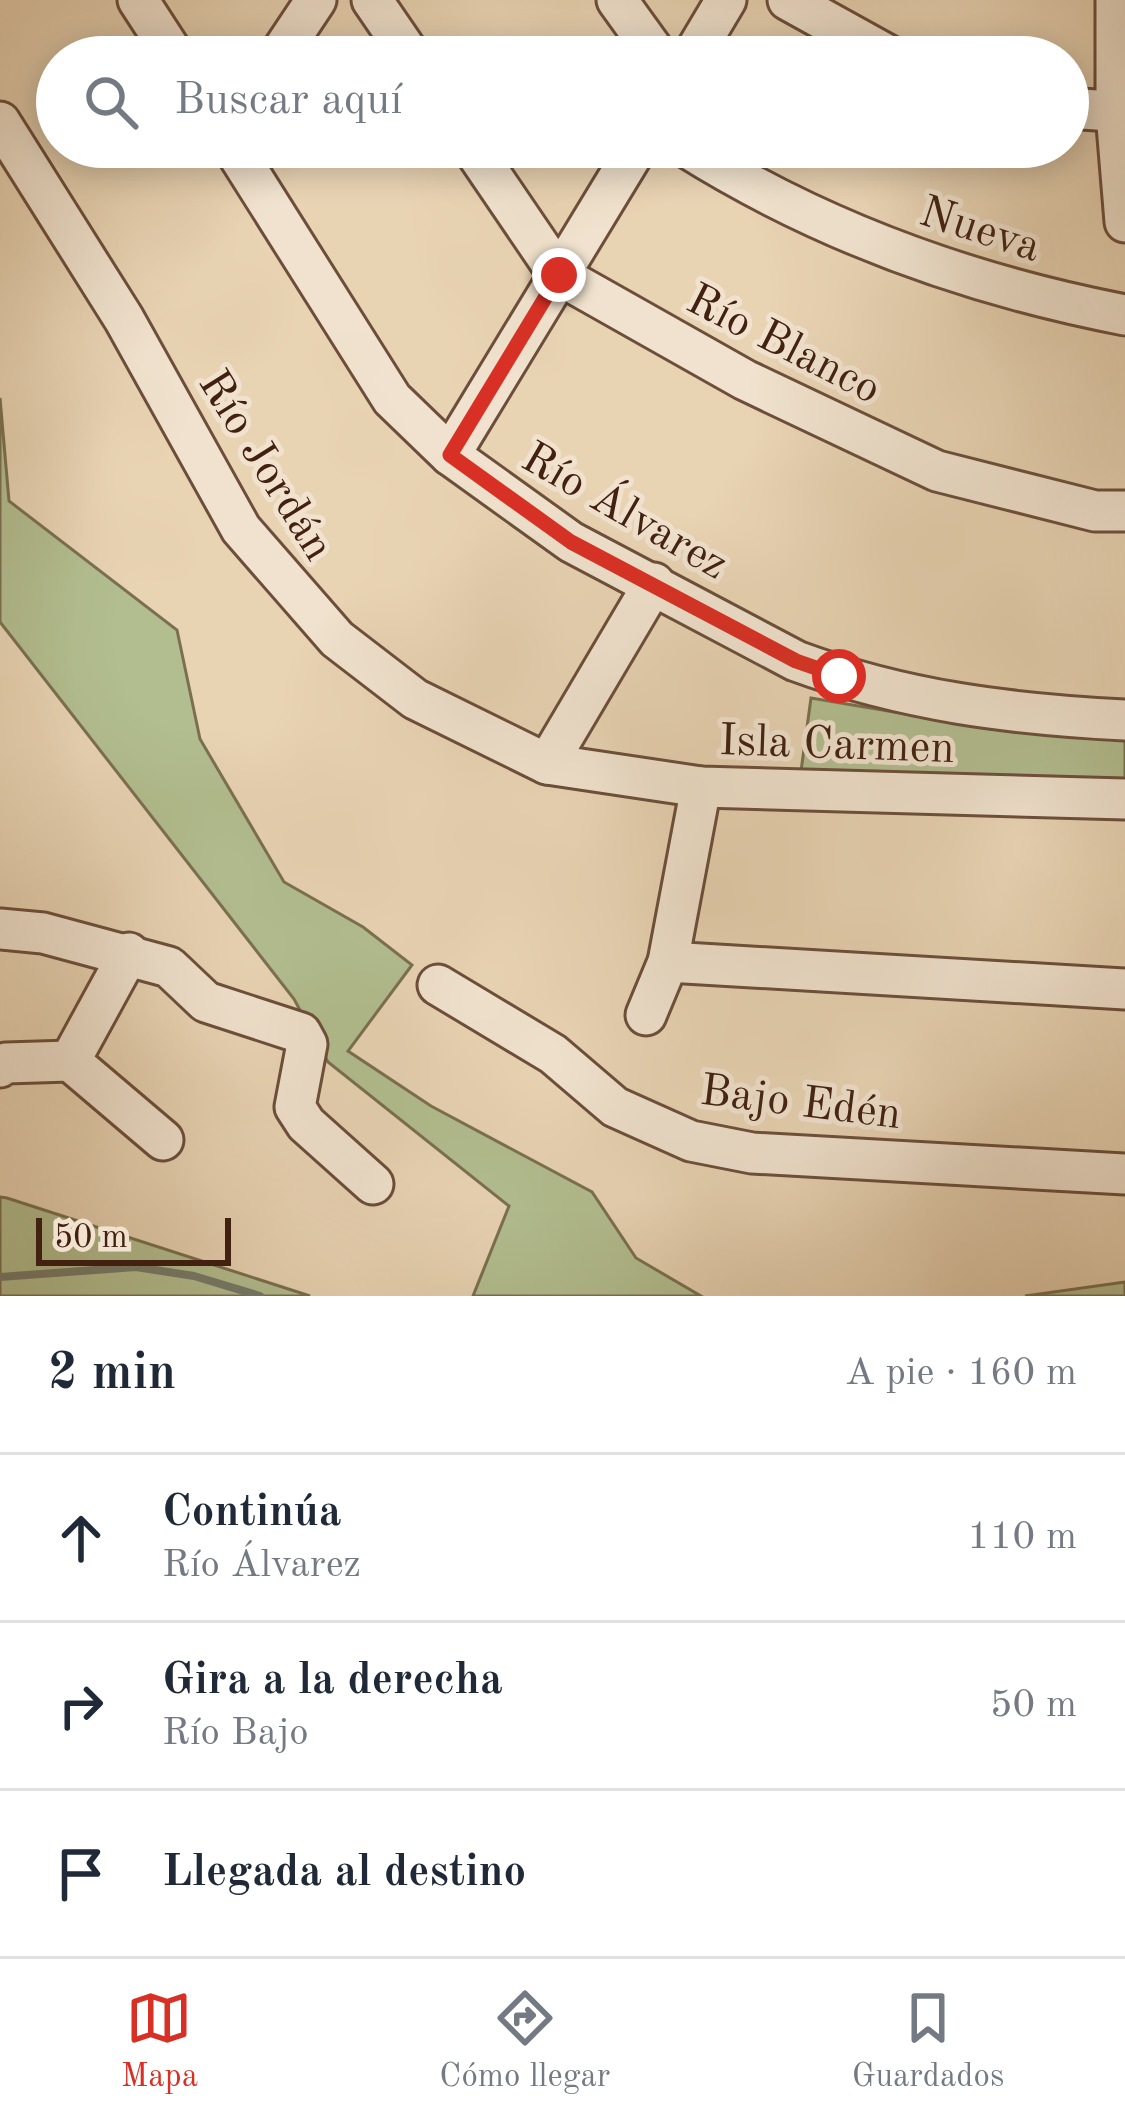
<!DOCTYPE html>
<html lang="es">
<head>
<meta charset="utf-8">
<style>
  :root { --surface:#fff; --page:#f6f6f7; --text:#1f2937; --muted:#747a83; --line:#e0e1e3; --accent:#d93025 }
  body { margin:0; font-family:"Old Standard TT",serif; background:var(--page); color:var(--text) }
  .scale { position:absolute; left:36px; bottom:30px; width:195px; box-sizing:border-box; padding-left:12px; border:6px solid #422111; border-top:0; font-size:33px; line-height:42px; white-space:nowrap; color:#422111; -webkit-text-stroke:9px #f0e2ce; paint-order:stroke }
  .stop { position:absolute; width:36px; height:36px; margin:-27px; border:9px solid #d93025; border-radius:50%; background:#fff }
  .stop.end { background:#d93025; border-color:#fff; box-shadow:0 3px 12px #0008 }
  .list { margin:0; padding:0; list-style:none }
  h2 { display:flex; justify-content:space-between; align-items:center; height:156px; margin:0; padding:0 48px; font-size:51px }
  h2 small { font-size:39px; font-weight:400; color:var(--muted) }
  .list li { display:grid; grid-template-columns:78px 1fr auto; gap:36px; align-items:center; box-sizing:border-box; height:168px; padding:0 48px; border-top:3px solid var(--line) }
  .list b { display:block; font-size:45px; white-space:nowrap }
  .list p { margin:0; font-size:39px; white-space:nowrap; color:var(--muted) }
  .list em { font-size:39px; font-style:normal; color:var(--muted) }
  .icon { flex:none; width:66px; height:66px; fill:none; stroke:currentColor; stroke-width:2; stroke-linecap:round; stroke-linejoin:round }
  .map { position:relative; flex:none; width:1125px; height:1296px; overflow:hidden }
  .search { position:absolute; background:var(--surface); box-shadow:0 6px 30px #0003; left:36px; right:36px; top:36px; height:132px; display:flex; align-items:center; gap:30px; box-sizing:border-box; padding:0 42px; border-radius:66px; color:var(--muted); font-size:45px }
  .sheet { height:660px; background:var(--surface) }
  nav { display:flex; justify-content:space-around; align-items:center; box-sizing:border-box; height:168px; border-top:3px solid var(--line); background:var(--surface); font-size:33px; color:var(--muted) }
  nav a { display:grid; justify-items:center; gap:6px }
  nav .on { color:var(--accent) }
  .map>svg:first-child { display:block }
  .green { fill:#b2be90; stroke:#7a7050; stroke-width:3 }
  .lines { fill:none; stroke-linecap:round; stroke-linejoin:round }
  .stream { stroke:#767c6b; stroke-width:8 }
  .minor-casing { stroke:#6c4e3a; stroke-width:45 }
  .minor { stroke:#f0e2ce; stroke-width:39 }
  .route { stroke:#d93025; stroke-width:15 }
  .labels { text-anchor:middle; stroke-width:10; stroke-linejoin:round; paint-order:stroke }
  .street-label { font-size:45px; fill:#422111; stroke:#f0e2ce }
</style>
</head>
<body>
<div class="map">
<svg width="1125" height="1296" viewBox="0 0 1125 1296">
  <rect width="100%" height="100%" fill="#e8d3b3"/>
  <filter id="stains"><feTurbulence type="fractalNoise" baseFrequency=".00167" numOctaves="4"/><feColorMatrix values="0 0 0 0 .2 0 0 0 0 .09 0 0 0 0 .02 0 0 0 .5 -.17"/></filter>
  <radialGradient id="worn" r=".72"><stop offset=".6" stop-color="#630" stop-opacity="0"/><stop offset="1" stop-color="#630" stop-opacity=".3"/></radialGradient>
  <!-- green -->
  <g class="green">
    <polygon points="0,398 9,501 177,630 200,739 284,882 363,927 412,965 348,1051 431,1106 592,1192 636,1258 701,1296 473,1296 509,1206 328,1062 294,999 0,622"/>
    <polygon points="811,698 1013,732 1125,734 1125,784 801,771"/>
    <polygon points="0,1197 7,1198 310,1296 0,1296"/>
    <polygon points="1125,1282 1125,1296 1025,1296"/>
  </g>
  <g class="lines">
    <!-- stream -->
    <polyline class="stream" points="0,1277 136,1267 194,1276 260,1296"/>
    <defs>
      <g id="minor">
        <polyline points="138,0 175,57"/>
        <polyline points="372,0 411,57"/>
        <polyline points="617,0 658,57"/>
        <polyline points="788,0 891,57"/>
        <polyline points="1116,0 1116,113 1125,222"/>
        <polyline points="278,57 316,0"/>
        <polyline points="692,57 726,0"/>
        <polyline points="1068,108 1125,112"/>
        <polyline points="0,122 124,319 241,529 337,639 415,699 547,764 701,787 1125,799"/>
        <path d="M233,147L392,399L450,455L571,542L796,661C905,701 1009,714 1125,720"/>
        <polyline points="472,147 559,275 745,380 937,471 1095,511 1125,511"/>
        <path d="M686,147C820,231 970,285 1125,315"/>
        <polyline points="450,455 637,147"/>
        <polyline points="547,764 654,583"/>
        <polyline points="0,929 43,933 169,967 206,1002 301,1033 307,1044 295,1107 306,1124 373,1184"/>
        <polyline points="129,953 70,1061 163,1140"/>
        <polyline points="668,962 1125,989"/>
        <polyline points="438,985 553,1054 615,1107 691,1141 752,1153 1125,1174"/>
        <polyline points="646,1015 668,962 701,787"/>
        <polyline points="0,1067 6,1063 70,1061"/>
      </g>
    </defs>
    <!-- minor casing -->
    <use href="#minor" class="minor-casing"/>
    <!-- minor -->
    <use href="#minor" class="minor"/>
  </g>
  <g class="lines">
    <!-- route -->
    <polyline class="route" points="559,275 450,455 571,542 796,661 839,676"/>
  </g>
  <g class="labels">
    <!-- street labels -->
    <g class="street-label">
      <text transform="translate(981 227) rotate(18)" y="16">Nueva</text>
      <text transform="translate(785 342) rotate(27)" y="16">Río Blanco</text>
      <text transform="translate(268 464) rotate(58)" y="16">Río Jordán</text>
      <text transform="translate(626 509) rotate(30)" y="16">Río Álvarez</text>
      <text transform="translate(837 742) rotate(2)" y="16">Isla Carmen</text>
      <text transform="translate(801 1100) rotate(7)" y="16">Bajo Edén</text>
    </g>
  </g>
  <rect width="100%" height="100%" filter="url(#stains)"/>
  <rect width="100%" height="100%" fill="url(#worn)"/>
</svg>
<div class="scale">50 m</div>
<div class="stop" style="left:839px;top:676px"></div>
<div class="stop end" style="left:559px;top:275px"></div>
<div class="search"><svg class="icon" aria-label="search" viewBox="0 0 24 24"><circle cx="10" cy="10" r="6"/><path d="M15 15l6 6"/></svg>Buscar aquí</div>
</div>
<section class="sheet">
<h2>2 min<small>A pie · 160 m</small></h2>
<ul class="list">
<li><svg class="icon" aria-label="ahead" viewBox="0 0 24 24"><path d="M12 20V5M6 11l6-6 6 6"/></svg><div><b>Continúa</b><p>Río Álvarez</p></div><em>110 m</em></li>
<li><svg class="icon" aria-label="right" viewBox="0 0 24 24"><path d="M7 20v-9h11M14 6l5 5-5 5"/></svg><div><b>Gira a la derecha</b><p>Río Bajo</p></div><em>50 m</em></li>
<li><svg class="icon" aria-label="arrive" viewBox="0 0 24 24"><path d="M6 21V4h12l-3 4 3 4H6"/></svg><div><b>Llegada al destino</b></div></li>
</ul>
</section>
<nav>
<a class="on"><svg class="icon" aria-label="map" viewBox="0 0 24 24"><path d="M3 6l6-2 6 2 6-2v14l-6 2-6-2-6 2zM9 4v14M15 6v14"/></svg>Mapa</a>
<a><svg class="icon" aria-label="directions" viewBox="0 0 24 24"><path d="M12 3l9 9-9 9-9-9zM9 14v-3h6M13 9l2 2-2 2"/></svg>Cómo llegar</a>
<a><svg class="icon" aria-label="saved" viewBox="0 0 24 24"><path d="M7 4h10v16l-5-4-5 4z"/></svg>Guardados</a>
</nav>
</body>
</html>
